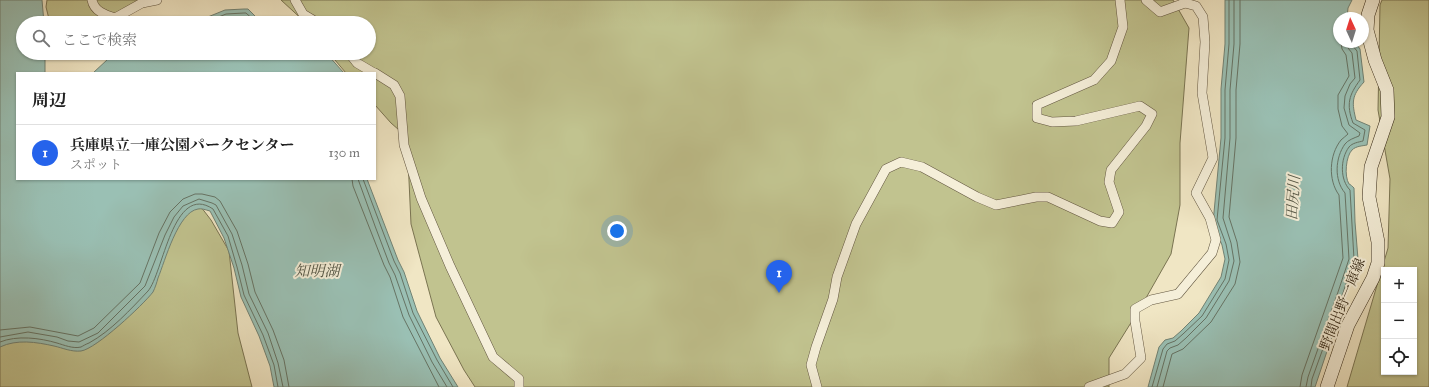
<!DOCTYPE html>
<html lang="ja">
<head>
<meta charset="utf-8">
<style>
  :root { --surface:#fff; --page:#f2f2f2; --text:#222; --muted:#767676; --line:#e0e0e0; --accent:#2563eb }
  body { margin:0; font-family:"IM FELL Great Primer","Noto Serif JP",serif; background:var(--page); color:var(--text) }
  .controls { position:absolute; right:12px; bottom:12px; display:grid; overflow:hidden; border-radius:0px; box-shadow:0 1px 3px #0004 }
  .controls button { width:36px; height:36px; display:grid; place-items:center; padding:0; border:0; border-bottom:1px solid var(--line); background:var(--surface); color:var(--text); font:20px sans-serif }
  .compass { position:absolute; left:1333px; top:12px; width:36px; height:36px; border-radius:50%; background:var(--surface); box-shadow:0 1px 3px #0004; rotate:356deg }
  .you { position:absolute; left:617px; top:231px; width:14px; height:14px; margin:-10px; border:3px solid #fff; border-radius:50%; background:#1a73e8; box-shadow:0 0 0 6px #1a73e833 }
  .badge { display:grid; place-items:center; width:26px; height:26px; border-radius:50%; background:var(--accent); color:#fff; font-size:13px; font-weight:700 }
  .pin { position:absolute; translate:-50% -33px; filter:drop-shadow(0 1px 2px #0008) }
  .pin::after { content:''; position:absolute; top:21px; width:14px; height:12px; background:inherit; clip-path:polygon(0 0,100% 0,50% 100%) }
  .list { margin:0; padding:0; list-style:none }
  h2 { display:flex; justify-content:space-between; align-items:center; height:52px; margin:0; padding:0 16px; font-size:17px }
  h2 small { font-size:13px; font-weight:400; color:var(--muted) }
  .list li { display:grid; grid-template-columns:26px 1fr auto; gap:12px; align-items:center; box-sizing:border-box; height:56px; padding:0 16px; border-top:1px solid var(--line) }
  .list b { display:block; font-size:15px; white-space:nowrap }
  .list p { margin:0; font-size:13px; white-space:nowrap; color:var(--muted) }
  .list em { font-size:13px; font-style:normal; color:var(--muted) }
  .icon { flex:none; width:22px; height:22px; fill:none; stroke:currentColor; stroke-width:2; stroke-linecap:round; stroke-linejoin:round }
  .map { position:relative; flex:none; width:1429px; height:387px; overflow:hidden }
  .search { position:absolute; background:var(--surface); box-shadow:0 1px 3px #0004; left:16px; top:16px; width:360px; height:44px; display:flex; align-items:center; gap:10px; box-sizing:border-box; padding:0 14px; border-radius:22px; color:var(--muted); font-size:15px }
  .panel { position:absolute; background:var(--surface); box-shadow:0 1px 3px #0004; left:16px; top:72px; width:360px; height:108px; border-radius:0px }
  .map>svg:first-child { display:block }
  .green { fill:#c1c38f; stroke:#7a7452; fill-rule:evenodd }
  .water { fill:#9ac0b4; stroke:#718274 }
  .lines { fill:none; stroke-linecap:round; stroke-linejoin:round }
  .shore { stroke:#667364; stroke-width:1 }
  .minor-casing { stroke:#625640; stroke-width:10 }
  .secondary-casing { stroke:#332614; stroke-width:14 }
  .minor { stroke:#f5efd9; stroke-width:9 }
  .secondary { stroke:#f5efd9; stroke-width:13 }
  .labels { text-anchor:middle; stroke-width:4; stroke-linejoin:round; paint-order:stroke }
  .street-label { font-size:14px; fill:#332614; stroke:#f5efd9 }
  .water-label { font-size:15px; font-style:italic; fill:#525444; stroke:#f5efd9 }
</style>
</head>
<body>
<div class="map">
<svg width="1429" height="387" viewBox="0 0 1429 387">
  <rect width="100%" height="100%" fill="#f0e6c4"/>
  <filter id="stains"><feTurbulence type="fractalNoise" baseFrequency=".005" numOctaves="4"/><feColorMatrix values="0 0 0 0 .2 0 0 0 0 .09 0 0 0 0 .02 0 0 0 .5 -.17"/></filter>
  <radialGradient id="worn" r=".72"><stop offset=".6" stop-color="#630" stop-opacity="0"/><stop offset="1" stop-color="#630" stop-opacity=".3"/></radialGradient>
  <!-- green -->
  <g class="green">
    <polygon points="47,0 154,0 114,23 50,23 46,7"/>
    <polygon points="281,0 1173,0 1189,28 1180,143 1180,205 1171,254 1142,305 1109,358 1109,387 475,387 464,370 436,317 411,224 407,137 391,123 375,105 375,73 346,73 329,53 369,53 369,23 306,23"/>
    <path d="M1382,0H1429V387H1347L1388,248L1390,179L1378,110L1380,5ZM1384,270H1414V372H1384Z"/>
    <polygon points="191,194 211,220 229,251 238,333 252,387 0,387 0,324"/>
  </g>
  <!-- water -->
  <g class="water">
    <path d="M0,0H42L44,23H23V53H45V73H17V179H367L398,260L404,272L417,311L440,358L458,387H274L270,366L259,336L241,297L234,268L224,238L210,211C206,210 201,208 198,209C178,212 165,261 158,278C157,282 155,288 153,292C143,305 96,349 81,351C71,352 63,348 54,346C36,342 17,339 0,347Z"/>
    <path d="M1225,0H1352L1348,8L1347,18H1339V42H1355L1360,49L1364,82C1351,96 1352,103 1356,120L1370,126L1367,145C1362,146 1356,146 1352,150C1346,156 1344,176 1349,184C1350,184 1353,187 1354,188L1355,222L1358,259L1315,387H1148L1159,347L1165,340L1173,338L1181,331L1199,313L1221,277L1225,259L1222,245L1213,223L1221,138V89L1225,44Z"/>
    <polygon points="244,9 248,9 262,23 193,23 225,10"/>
    <polygon points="117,53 326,53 344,73 93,73 108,59"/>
  </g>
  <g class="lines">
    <!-- shore -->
    <g class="shore">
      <polyline points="204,23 226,14 244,13 246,13 257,23"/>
      <polyline points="352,179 353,186 384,265 390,277 403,317 439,387"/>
      <polyline points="358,179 375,226 389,263 395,275 409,315 432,362 447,387"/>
      <polyline points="363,179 394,261 400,273 413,313 437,360 453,387"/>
      <polyline points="0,330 30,327 78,336 94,328 140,283 159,233 170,212 183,199 195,194 202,194 215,197 220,201 237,231 248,264 255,292 273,330 284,360 289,387"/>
      <polyline points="0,337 28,332 57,337 68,341 79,342 98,333 145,286 165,235 174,217 183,206 199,199 212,203 216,205 232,234 242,265 249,294 268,333 278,363 283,387"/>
      <path d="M0,342C17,335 40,338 57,343C64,345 73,349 81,347C83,346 86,344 89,343C111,331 131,309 148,291C163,274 173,182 213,209L228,236L237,267L244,295L263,335L274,365L278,387"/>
      <polyline points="1152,387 1163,349 1167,344 1175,341 1183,334 1202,316 1225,279 1229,260 1226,244 1217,220 1225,138 1225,90 1229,44 1229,0"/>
      <polyline points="1157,387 1167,351 1170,348 1178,345 1186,338 1206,318 1229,281 1234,261 1231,243 1223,218 1230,138 1230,90 1234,44 1234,0"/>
      <polyline points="1163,387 1172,354 1183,349 1211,322 1235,284 1240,262 1237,242 1229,217 1236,138 1236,90 1240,44 1240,0"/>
      <path d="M1300,387L1302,375L1343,258L1339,195C1328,180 1329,155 1341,140C1343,138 1346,136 1348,134L1342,126L1338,109V95L1349,76L1346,55L1342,49L1341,42"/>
      <path d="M1306,387L1308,377L1338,292L1349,259L1345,193C1334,180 1335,158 1345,144C1348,140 1354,138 1359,136L1360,133L1349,125L1344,108L1345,96L1350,84L1355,78L1352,53L1348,48L1347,42"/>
      <path d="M1311,387L1312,379L1343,293L1354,259L1350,190C1340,180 1340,159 1349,147C1352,143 1359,142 1363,141L1365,130L1353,123C1346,104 1349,95 1360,80L1357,51L1352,45V42"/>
    </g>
    <defs>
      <g id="minor">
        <path d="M92,0C94,11 105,15 115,18L142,3L157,0"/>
        <polyline points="295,0 303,14 318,23"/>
        <polyline points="1146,0 1160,12 1185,3"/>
        <polyline points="349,53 357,63 374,73"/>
        <polyline points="375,73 394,85 400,96 404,145 421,198 450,266 493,357 519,379 519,387"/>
        <polyline points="817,387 811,365 816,347 833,299 837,277 856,224 886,169 901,162 922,167 977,197 996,205 1036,197 1048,197 1100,221 1112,223 1119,212 1109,182 1111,170 1146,126 1152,114 1140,106 1076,121 1052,122 1037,118 1037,105 1094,80 1111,61 1123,27 1120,0"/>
        <polyline points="1089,387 1125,374 1141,358 1135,321 1135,309 1151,300 1178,294 1212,253 1216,240 1210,218 1196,193 1213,158 1202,93 1205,42 1203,17 1196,6 1185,3 1184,0"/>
      </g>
      <polyline id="secondary" points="1327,387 1348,325 1373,278 1378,263 1378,242 1369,197 1371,167 1388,117 1387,90 1375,60 1367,30 1368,15 1373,0"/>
    </defs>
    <!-- minor casing -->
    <use href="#minor" class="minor-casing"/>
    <!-- secondary casing -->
    <use href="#secondary" class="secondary-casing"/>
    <!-- minor -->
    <use href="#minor" class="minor"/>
    <!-- secondary -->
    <use href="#secondary" class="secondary"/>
  </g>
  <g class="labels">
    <!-- street labels -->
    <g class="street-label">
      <text transform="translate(1342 304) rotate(-68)" y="5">野間出野一庫線</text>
    </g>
    <!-- water labels -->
    <g class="water-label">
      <text transform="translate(1293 198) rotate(-86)" y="5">田尻川</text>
      <text x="317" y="276">知明湖</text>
    </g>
  </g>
  <rect width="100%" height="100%" filter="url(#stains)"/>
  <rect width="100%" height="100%" fill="url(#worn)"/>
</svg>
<div class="controls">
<button>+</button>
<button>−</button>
<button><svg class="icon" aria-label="locate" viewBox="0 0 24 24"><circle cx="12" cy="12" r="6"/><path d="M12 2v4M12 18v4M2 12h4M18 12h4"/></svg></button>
</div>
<svg class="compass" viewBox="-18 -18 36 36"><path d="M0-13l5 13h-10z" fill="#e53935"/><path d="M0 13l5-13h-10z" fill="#767676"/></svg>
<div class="you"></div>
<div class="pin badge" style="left:779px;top:293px">1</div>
<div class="search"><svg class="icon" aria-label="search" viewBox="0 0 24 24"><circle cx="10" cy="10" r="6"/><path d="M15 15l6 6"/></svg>ここで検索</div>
<section class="panel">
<h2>周辺<small></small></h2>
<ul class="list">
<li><span class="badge">1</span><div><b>兵庫県立一庫公園パークセンター</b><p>スポット</p></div><em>130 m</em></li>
</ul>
</section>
</div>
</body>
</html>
